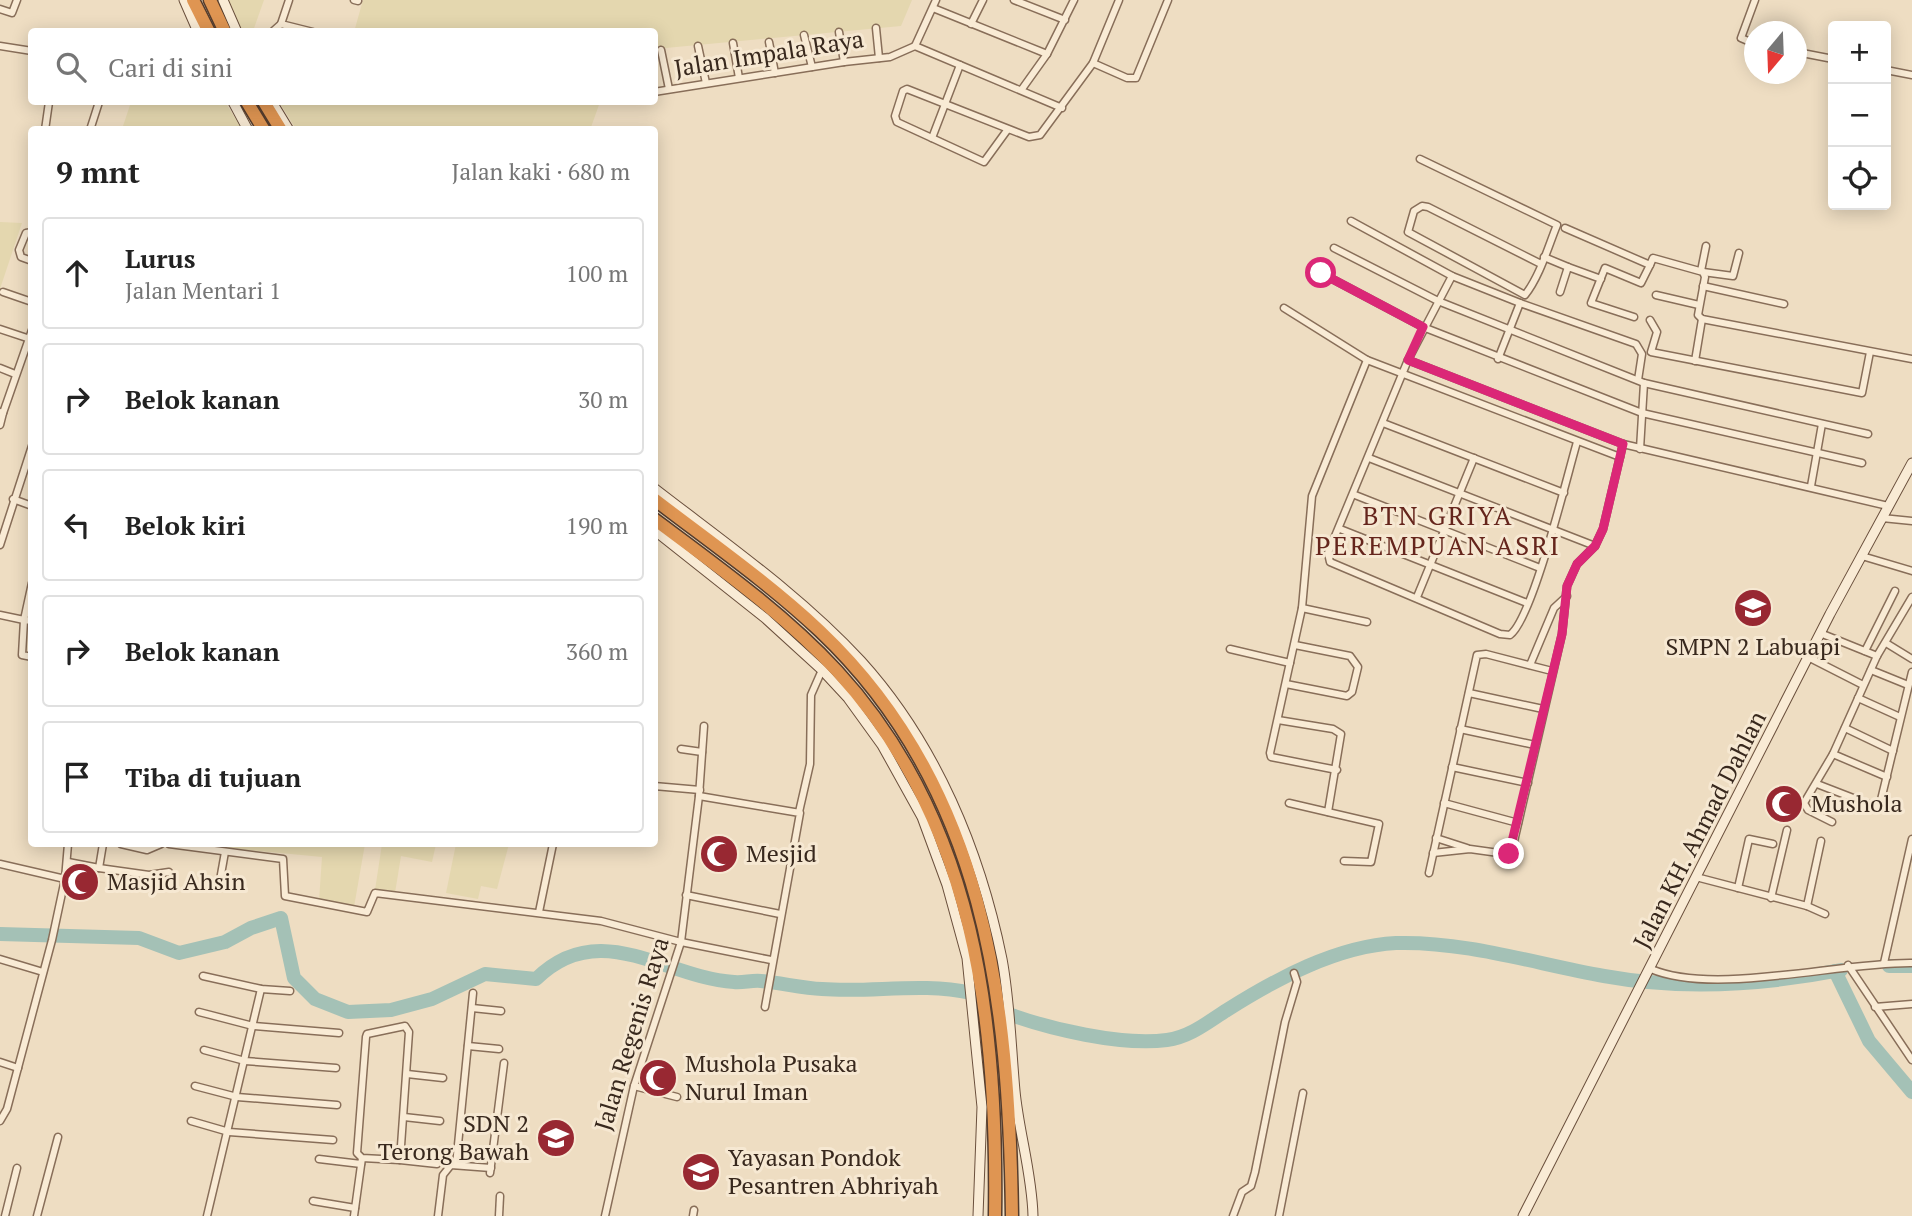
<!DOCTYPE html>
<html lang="id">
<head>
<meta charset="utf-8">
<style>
  :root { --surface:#fff; --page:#f2f2f2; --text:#222; --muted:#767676; --line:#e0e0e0 }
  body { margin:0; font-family:"PT Serif",serif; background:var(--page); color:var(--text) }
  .controls { position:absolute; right:21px; top:21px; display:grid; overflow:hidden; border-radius:7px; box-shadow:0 4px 18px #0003 }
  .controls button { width:63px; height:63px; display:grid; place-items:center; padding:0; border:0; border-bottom:2px solid var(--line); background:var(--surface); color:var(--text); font:35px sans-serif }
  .compass { position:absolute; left:1744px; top:21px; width:63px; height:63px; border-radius:50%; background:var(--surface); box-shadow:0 4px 18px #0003; rotate:199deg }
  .stop { position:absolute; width:21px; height:21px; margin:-16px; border:5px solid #db2777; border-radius:50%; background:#fff }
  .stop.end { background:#db2777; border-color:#fff; box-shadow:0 2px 7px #0008 }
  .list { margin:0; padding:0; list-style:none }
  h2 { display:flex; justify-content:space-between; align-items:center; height:91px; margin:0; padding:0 28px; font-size:30px }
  h2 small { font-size:23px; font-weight:400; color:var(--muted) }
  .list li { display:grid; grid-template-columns:46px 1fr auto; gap:21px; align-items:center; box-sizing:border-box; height:112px; margin:0 14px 14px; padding:0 14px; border:2px solid var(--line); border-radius:7px }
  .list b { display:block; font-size:26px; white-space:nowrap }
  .list p { margin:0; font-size:23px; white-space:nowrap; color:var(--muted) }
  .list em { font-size:23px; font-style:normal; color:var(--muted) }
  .icon { flex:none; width:38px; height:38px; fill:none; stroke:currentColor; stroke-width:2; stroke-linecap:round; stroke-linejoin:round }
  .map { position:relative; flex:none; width:1912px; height:1216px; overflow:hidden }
  .search { position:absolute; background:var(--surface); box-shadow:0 4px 18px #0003; left:28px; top:28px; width:630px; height:77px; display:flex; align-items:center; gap:18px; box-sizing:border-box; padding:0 24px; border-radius:7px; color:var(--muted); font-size:26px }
  .panel { position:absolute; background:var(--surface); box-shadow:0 4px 18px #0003; left:28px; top:126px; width:630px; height:721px; border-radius:7px }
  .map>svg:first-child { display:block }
  .farmland { fill:#e4d7af }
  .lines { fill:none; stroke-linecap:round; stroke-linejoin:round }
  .river { stroke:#a4c1b6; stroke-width:14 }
  .street-casing { stroke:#886e59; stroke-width:9 }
  .secondary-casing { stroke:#6a4f3c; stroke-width:11 }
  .highway-casing { stroke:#563d2d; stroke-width:15 }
  .street { stroke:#f9ebd5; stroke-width:6 }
  .secondary { stroke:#f9ebd5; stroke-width:9 }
  .highway { stroke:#df9552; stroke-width:12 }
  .route { stroke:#db2777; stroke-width:9 }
  .labels { text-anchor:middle; stroke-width:6; stroke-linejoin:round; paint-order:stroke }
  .street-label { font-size:24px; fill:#38281d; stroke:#f6e8d2 }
  .poi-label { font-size:24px; fill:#38281d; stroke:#f6e8d2; text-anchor:start }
  .neighbourhood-label { font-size:26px; letter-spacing:2px; fill:#65251c; stroke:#f6e8d2 }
</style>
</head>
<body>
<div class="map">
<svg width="1912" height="1216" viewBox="0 0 1912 1216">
  <rect width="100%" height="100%" fill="#eeddc2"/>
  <!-- farmland -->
  <g class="farmland">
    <polygon points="227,0 264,0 253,31 242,31"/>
    <polygon points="363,0 912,0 901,26 655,49 654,32 354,32"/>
    <polygon points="131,102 225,102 242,129 122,129"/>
    <polygon points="279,102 600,102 590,130 296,129"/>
    <polygon points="0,222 22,223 0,289"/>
    <polygon points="186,844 365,844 354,907 319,901 322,857"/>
    <polygon points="382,844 436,844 432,862 401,856 395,893 375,890"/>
    <polygon points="456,844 509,844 497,889 481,886 478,899 446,893"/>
  </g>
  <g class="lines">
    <!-- river -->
    <g class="river">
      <path d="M0,934L139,938L179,953L225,942L251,928L281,918L294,978L315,999L348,1012L391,1010L432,999L485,974L536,979C600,916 665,978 734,982C743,983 752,980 761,981C782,983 802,988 822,989C872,993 922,982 971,993C984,996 994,1008 1006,1013C1049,1029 1121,1046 1167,1040C1190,1037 1208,1022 1227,1010C1276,979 1337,946 1396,943C1466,941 1536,964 1604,976C1681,990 1764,985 1841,970"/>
      <polyline points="1889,966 1912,966"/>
      <polyline points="1835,971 1869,1041 1912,1092"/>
    </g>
    <defs>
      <g id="street">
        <polyline points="289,0 281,24 313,32"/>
        <polyline points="354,0 358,1"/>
        <polyline points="1014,0 1065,20"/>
        <polyline points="933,8 1047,54"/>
        <polyline points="0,9 12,13 17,0"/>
        <polyline points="971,24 983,0"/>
        <polyline points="876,28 879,58"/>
        <polyline points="272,32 281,24"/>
        <polyline points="839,32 844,62"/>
        <polyline points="804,35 812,67"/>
        <polyline points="769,42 775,73"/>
        <polyline points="733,43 739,78"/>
        <polyline points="1755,44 1741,38 1755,0"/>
        <polyline points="0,46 32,51"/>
        <polyline points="698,46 706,83"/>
        <polyline points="915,46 936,0"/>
        <polyline points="661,50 669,89"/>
        <polyline points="1797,52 1833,59"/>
        <polyline points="1093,63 1127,78 1136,78 1168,0"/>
        <polyline points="1886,70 1912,75"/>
        <polyline points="1022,89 1047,54 1074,0"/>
        <polyline points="654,92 844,62 890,57 915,46 1062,108"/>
        <polyline points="1008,129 984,162 897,122 895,116 903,91 907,89 1029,137 1040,135 1093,63 1119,0"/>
        <polyline points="45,130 49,102"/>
        <polyline points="90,130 99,102"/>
        <polyline points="932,138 960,65"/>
        <path d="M1420,159L1557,225C1548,247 1540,276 1525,295L1408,232L1414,211L1422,206L1428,207L1541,264"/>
        <polyline points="1351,221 1452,276 1520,303"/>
        <polyline points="1565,228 1650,265 1653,258 1703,272 1705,277 1698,315 1702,319 1912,359"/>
        <polyline points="32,232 26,233 19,250 21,257 32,261"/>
        <polyline points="1334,248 1438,301 1644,383 1868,434"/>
        <polyline points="1544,257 1568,267"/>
        <polyline points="1701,271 1706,246"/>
        <polyline points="1703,272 1733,276 1739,253"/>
        <polyline points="1321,273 1423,327 1642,413 1862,463"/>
        <path d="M1452,276L1408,360L1328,553L1330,562L1500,634L1510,635C1533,618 1567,476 1577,442"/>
        <polyline points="1703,286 1784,304"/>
        <polyline points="3,292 32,302"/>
        <polyline points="1560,292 1568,267 1601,279"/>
        <polyline points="1656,295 1699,305"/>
        <polyline points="1284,308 1367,360 1620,457"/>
        <polyline points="1634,317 1591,303 1605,268 1641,283 1650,265"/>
        <polyline points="1650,320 1657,332 1651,352 1862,393 1870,352"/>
        <polyline points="0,329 30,339"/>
        <polyline points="1498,359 1520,303 1636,344 1642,354 1638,380"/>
        <polyline points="1408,360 1623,444 1888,506"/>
        <polyline points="1695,361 1702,319"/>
        <polyline points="0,368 15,374"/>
        <polyline points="3,413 32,330"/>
        <polyline points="1383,423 1564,493"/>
        <polyline points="0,425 3,413 0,412"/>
        <polyline points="1640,449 1644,383"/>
        <polyline points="1369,458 1595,546"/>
        <polyline points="1811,486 1822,424"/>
        <polyline points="1355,495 1540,568"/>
        <polyline points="13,499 32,506"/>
        <polyline points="1882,518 1912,521"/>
        <polyline points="1340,529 1527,603"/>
        <polyline points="0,545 32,446"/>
        <polyline points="1862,556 1912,571"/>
        <polyline points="1417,597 1474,458"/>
        <polyline points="1302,608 1367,622"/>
        <polyline points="0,615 24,620 32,583"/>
        <polyline points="32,621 24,620 22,655 32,657"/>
        <polyline points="1820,633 1877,656 1833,754 1804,803 1808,810 1832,822"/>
        <polyline points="1886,643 1912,659"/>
        <polyline points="1230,649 1290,663"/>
        <polyline points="1865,651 1895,591"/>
        <polyline points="1877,656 1912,597"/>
        <polyline points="1808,657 1863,685"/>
        <polyline points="1530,665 1554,608 1567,596"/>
        <polyline points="1871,670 1908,685"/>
        <polyline points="1286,684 1347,696 1352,692 1358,667 1350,656 1295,645"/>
        <polyline points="1469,693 1543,709"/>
        <polyline points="1858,698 1900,717"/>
        <polyline points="1278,720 1333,729 1341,734 1328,812"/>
        <polyline points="1845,728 1893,751"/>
        <polyline points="1460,729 1535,745"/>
        <polyline points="681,749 702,752"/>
        <polyline points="1833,754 1887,777"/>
        <polyline points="1452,767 1528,783"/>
        <polyline points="1337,770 1271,757 1270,753 1302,608 1312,496 1367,360"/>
        <polyline points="1817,784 1879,808 1912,672"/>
        <polyline points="654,786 700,790"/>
        <polyline points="699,796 800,813 765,1007"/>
        <polyline points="1289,803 1379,824 1371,862 1344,861"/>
        <polyline points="1444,803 1518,823"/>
        <polyline points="799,812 810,764 811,695 822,670"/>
        <polyline points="1436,838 1467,848"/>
        <polyline points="121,844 147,850 161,844"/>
        <polyline points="169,844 283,859 285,896 367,912 375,893 601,921 681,942 771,960"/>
        <polyline points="1433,853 1470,849 1506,854 1512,850 1562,634 1567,586 1577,564 1595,546 1603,529 1623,444"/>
        <polyline points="68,862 99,868 103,844"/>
        <polyline points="0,864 65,879"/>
        <polyline points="99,868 149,875 169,872"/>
        <polyline points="1429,873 1477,655 1486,654 1552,671"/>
        <polyline points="1696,877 1807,906 1825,914"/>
        <polyline points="220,880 225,852"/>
        <polyline points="1738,888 1749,839 1773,844"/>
        <polyline points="686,895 780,914"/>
        <polyline points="1771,898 1787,830"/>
        <polyline points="1807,906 1821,841"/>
        <polyline points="539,912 553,844"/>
        <polyline points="0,959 43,972"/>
        <polyline points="1884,963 1912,839"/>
        <polyline points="1848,965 1912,1060"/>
        <path d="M1651,969C1714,996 1839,962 1912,963"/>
        <polyline points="203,976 261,989 290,991"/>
        <polyline points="1875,1007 1912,1004"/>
        <polyline points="472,1008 501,1011"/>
        <polyline points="199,1012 253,1026 339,1033"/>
        <polyline points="468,1046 499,1049"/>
        <polyline points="204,1050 245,1061 336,1068"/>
        <polyline points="0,1062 18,1068"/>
        <polyline points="407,1074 443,1078"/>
        <polyline points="195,1086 237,1097 337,1105"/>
        <polyline points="634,1086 677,1097"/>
        <polyline points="404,1117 440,1121"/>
        <polyline points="0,1121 7,1109 52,940 65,879 68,844"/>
        <polyline points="191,1121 229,1132 333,1140"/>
        <polyline points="319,1159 361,1164"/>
        <polyline points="400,1160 437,1164"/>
        <polyline points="456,1165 473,993"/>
        <polyline points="490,1173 504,1063"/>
        <polyline points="313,1201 355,1208"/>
        <polyline points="5,1216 17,1168"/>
        <polyline points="37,1216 58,1137"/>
        <polyline points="207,1216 261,989"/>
        <polyline points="354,1216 362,1158 357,1153 366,1037 367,1034 405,1026 409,1032 400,1160 362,1158"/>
        <polyline points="438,1216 443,1175 451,1165 491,1168"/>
        <polyline points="499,1216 500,1196"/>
        <polyline points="605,1216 634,1086 681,942 699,796 704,726"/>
        <polyline points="693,1216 694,1210"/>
        <polyline points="1233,1216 1242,1192 1251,1186 1255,1172 1285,1022 1297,982 1294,973"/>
        <polyline points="1279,1216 1303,1093"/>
      </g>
      <g id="secondary">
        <polyline points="184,0 198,32"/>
        <polyline points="223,0 237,32"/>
        <polyline points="233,102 248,130"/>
        <polyline points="272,102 289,130"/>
        <path d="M654,488C725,543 800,595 861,661C936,744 980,851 1002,959C1010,1002 1011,1047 1015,1091C1019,1133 1032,1173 1033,1216"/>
        <polyline points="654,530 765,618 822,670 848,698 882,745 922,817 947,885 967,958 982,1107 978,1216"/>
        <polyline points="1523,1216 1830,614 1912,463"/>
      </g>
      <g id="highway">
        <polyline points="193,0 209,32"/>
        <polyline points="210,0 225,32"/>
        <polyline points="247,102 264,130"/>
        <polyline points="264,102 281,130"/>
        <path d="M654,499C710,542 769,583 820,631C986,788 1009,1001 1012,1216"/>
        <path d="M654,519C717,566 783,613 837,671C975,821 998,1021 995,1216"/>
      </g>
    </defs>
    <!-- street casing -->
    <use href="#street" class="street-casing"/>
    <!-- secondary casing -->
    <use href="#secondary" class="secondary-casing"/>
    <!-- highway casing -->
    <use href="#highway" class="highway-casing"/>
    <!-- street -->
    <use href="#street" class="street"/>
    <!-- secondary -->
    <use href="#secondary" class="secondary"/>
    <!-- highway -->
    <use href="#highway" class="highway"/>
  </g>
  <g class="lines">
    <!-- route -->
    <polyline class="route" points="1321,273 1423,327 1408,360 1623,444 1603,529 1595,546 1577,564 1567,586 1562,634 1509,854"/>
  </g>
  <!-- icons -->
  <defs>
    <symbol id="school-disc" viewBox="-11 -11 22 22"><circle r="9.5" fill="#982832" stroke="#f6e8d2"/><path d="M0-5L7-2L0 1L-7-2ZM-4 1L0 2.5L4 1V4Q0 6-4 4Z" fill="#fff"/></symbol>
    <symbol id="mosque-disc" viewBox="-11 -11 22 22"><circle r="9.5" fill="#982832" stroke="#f6e8d2"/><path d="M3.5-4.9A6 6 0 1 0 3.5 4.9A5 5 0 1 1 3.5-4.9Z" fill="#fff"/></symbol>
  </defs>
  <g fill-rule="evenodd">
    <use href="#school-disc" x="1731" y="586" width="44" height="44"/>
    <use href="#mosque-disc" x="1762" y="782" width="44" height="44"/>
    <use href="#mosque-disc" x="697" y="832" width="44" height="44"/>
    <use href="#mosque-disc" x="58" y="860" width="44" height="44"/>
    <use href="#mosque-disc" x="636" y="1056" width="44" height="44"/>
    <use href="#school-disc" x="534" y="1116" width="44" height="44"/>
    <use href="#school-disc" x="679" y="1150" width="44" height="44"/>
  </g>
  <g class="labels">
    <!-- street labels -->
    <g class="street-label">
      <text transform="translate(769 54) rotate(-9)" y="8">Jalan Impala Raya</text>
      <text transform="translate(1700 830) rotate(-63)" y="8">Jalan KH. Ahmad Dahlan</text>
      <text transform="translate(632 1034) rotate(-73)" y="8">Jalan Regenis Raya</text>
    </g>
    <!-- poi labels -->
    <g class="poi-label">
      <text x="1753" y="655" text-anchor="middle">SMPN 2 Labuapi</text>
      <text x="1811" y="812">Mushola</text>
      <text x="746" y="862">Mesjid</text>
      <text x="107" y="890">Masjid Ahsin</text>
      <text x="685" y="1072">Mushola Pusaka<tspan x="685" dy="28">Nurul Iman</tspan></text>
      <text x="529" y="1132" text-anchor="end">SDN 2<tspan x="529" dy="28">Terong Bawah</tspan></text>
      <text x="728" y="1166">Yayasan Pondok<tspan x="728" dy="28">Pesantren Abhriyah</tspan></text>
    </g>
    <!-- neighbourhood labels -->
    <g class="neighbourhood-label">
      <text x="1438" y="525">BTN GRIYA<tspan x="1438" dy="30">PEREMPUAN ASRI</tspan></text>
    </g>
  </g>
</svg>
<div class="controls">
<button>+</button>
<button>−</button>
<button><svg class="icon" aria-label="locate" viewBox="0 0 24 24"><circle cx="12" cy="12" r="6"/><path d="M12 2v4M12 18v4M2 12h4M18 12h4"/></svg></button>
</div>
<svg class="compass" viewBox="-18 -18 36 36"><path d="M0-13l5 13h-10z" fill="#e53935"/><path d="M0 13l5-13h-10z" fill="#767676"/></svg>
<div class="stop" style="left:1321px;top:273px"></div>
<div class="stop end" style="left:1509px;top:854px"></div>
<div class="search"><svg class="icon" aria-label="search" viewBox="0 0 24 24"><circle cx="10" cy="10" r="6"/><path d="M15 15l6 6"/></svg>Cari di sini</div>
<section class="panel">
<h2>9 mnt<small>Jalan kaki · 680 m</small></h2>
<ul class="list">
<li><svg class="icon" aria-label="ahead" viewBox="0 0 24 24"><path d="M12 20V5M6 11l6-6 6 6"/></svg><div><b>Lurus</b><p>Jalan Mentari 1</p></div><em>100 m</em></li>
<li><svg class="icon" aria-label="right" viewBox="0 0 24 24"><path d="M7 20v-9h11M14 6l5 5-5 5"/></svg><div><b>Belok kanan</b></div><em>30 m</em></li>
<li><svg class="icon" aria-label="left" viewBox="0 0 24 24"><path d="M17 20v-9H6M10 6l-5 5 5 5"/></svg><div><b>Belok kiri</b></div><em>190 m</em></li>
<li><svg class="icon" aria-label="right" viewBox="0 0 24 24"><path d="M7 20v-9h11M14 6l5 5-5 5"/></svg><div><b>Belok kanan</b></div><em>360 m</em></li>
<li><svg class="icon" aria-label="arrive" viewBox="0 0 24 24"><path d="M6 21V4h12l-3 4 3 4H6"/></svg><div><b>Tiba di tujuan</b></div></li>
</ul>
</section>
</div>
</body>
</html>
